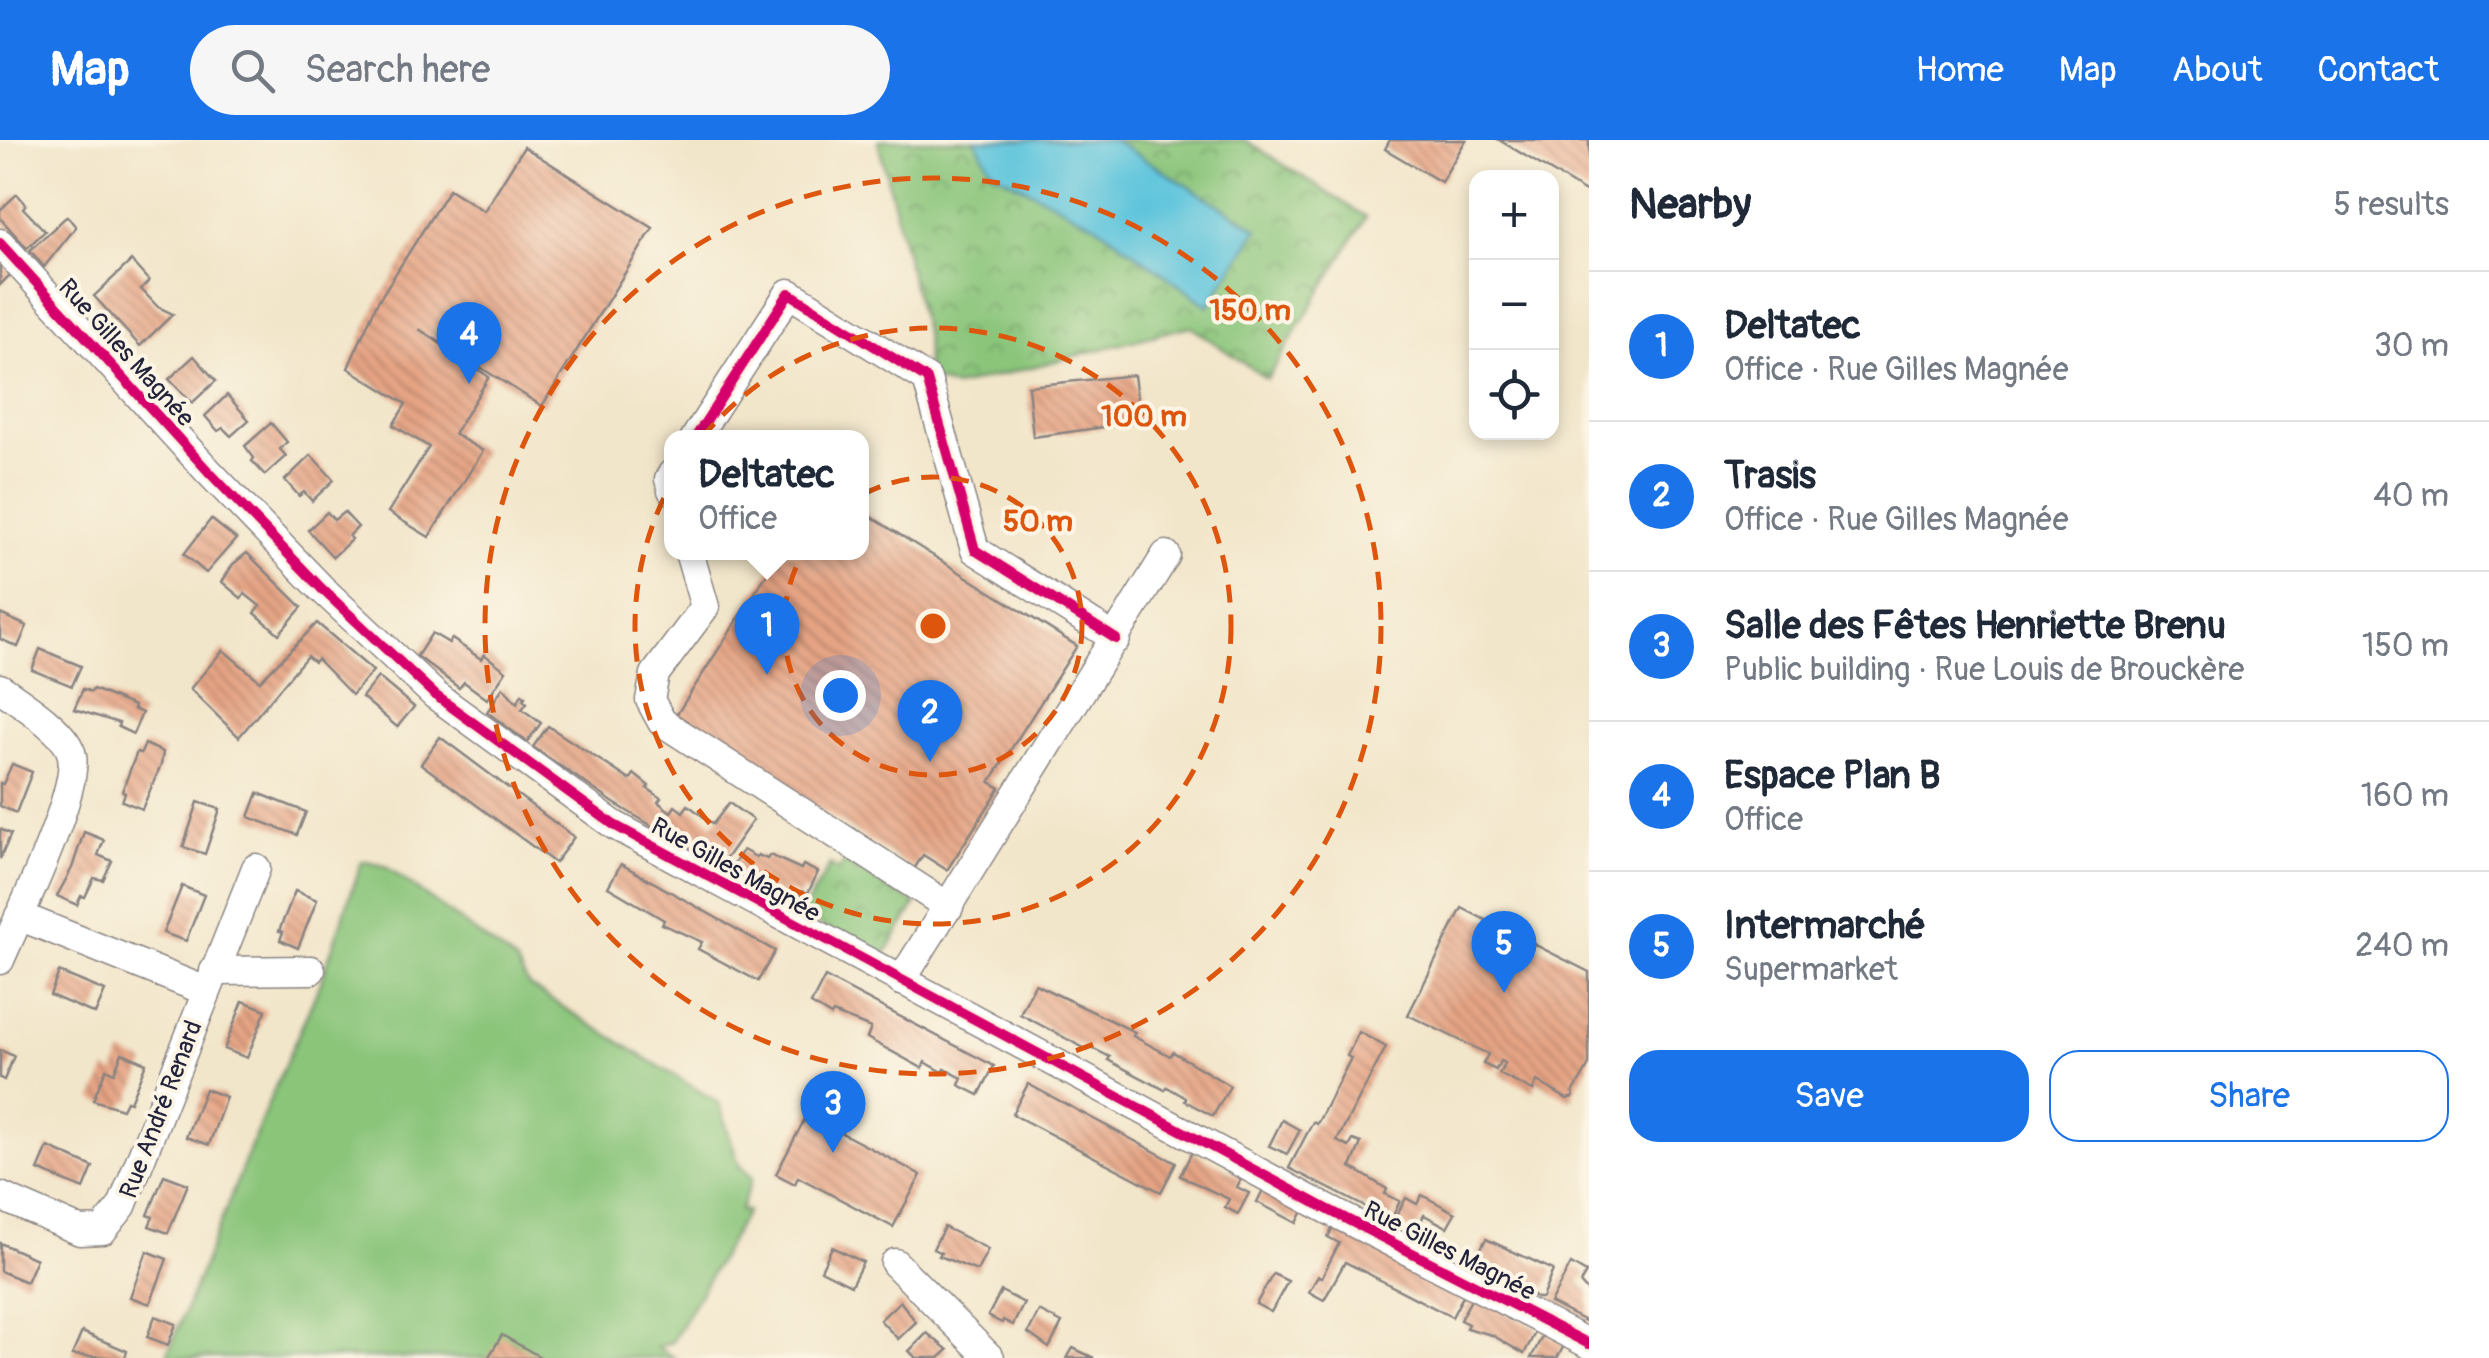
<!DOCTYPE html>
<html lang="en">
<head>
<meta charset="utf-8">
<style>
  :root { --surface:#fff; --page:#f6f6f7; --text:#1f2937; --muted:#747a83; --line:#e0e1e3; --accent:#1a73e8 }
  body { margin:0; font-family:Pangolin,sans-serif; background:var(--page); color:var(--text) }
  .controls { position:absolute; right:30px; top:30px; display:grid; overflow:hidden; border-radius:20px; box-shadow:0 5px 15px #0003 }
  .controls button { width:90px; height:90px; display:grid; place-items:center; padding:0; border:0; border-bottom:2px solid var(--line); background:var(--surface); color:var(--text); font:50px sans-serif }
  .you { position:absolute; left:840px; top:555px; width:35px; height:35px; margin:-25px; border:8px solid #fff; border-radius:50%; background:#1a73e8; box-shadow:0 0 0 15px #1a73e833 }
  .badge { display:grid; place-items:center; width:65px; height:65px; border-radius:50%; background:var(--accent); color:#fff; font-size:32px; font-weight:700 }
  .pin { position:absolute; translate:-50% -82px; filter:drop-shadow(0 2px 5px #0008) }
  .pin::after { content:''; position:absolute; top:52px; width:35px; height:30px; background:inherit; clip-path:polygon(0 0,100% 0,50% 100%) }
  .popup { position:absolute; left:664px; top:290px; width:205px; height:130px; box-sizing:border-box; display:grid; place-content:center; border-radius:20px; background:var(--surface); filter:drop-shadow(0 2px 8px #0005); font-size:32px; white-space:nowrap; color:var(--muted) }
  .popup b { font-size:38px; color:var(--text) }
  .popup::after { content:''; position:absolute; left:50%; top:100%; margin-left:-20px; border:20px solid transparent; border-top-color:var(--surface) }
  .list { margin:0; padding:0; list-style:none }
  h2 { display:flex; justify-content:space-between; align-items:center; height:130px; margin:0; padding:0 40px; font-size:42px }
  h2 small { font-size:32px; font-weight:400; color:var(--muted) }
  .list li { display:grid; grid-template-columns:65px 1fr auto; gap:30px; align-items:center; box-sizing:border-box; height:150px; padding:0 40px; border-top:2px solid var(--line) }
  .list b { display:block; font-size:38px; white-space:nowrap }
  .list p { margin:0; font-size:32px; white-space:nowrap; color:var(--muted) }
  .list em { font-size:32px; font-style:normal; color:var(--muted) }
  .actions { display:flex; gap:20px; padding:30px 40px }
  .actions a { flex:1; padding:22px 0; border:2px solid var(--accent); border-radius:30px; text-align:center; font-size:35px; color:var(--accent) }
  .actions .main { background:var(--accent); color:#fff }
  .icon { flex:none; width:55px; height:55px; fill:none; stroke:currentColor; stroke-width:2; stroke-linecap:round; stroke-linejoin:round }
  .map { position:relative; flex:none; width:1589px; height:1218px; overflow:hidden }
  header { display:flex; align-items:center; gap:60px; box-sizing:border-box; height:140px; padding:0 50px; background:var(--accent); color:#fff }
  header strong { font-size:48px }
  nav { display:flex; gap:55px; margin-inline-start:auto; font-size:35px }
  .search { width:700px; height:90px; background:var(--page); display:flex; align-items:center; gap:25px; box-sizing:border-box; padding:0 35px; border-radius:55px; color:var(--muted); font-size:38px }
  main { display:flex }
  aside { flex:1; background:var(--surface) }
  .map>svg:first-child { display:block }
  .green { fill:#8ac57a; stroke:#56745a; stroke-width:2.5 }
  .park { fill:url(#park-crowns); stroke:#56745a; stroke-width:2.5 }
  .water { fill:#5ec5dc; stroke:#40748c; stroke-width:2.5 }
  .building { fill:url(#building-back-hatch) }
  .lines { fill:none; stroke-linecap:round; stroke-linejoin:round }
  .minor-casing { stroke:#8a8482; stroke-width:31 }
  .minor { stroke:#fff; stroke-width:28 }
  .cycleway-casing { stroke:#fcf5e5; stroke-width:16 }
  .cycleway { stroke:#d6006c; stroke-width:10 }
  .ring { fill:none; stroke:#de560e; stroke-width:5; stroke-dasharray:18 12 }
  .labels { text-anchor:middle; stroke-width:8; stroke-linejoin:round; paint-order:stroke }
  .street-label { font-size:25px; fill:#22223b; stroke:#fcf5e5 }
  .centre { fill:#de560e; stroke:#fcf5e5; stroke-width:5 }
  .ring-label { font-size:30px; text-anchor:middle; font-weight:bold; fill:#de560e; stroke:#fcf5e5; stroke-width:8; stroke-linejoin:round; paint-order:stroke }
</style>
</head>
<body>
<header>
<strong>Map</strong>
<div class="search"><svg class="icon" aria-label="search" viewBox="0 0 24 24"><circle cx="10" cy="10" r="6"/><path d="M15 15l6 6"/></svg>Search here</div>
<nav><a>Home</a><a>Map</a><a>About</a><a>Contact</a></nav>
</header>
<main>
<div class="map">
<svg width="1589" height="1218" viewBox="0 0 1589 1218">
  <defs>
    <pattern id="park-crowns" width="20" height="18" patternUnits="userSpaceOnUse" patternTransform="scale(2.5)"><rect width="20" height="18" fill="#8ac57a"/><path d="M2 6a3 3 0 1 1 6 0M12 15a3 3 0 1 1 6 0" fill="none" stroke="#70a065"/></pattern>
    <pattern id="building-back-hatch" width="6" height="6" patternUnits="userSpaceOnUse" patternTransform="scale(2.5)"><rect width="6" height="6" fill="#e6a484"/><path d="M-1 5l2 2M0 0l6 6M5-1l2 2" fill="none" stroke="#ba856d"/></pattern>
  </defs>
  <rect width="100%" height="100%" fill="#fcf5e5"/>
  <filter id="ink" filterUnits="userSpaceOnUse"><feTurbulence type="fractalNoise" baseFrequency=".01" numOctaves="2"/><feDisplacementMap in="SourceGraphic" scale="20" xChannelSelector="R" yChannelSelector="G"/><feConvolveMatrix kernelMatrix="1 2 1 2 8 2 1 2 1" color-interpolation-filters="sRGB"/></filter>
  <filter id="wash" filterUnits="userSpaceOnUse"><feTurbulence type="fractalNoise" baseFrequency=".0048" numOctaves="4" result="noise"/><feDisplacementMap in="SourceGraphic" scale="40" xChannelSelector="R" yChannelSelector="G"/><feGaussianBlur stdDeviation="2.25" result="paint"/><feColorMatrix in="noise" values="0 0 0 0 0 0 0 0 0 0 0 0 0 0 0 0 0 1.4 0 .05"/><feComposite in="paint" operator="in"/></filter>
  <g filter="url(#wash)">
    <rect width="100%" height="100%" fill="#f2e6ca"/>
    <!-- green -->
    <polygon class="green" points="362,721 385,726 515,821 529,846 719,963 739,1025 752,1038 740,1071 747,1071 672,1202 657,1207 675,1218 166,1218 270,959 320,844"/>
    <!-- park -->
    <g class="park">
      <polygon points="878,0 1245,0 1366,77 1267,239 1190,186 955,247 927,239 926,199"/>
      <polygon points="844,722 916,764 881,820 801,774 830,725 839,731"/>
    </g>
    <!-- water -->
    <polygon class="water" points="975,0 1113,0 1258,89 1208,166 1096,85 992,31"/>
    <g id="blocks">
      <!-- building -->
      <g class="building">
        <polygon points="1390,0 1466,0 1441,42 1385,9"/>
        <polygon points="1499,0 1589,0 1589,54"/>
        <polygon points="524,7 653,88 542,266 419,189 489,237 454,294 483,311 429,397 388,372 429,307 393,285 406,264 348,228 377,163 449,49 484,71"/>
        <polygon points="17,54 26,64 23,68 45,91 27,108 0,78 0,70"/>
        <polygon points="67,76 76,87 44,127 30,110"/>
        <polygon points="131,121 149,141 141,149 158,167 173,174 140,206 94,156"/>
        <polygon points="0,122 11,134 0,145"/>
        <polygon points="194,216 216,241 192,263 169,239"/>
        <polygon points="1134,235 1140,282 1033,297 1028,246"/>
        <polygon points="227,255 249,280 231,296 223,288 218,291 205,276"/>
        <polygon points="271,283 287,302 280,309 286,316 265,335 252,321 254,318 245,306"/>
        <polygon points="311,315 334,340 312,361 304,352 299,356 285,340"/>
        <polygon points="862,371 1077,506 990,642 1000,648 947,730 923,715 914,729 675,577 781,412 862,412"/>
        <polygon points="327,372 334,380 344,372 358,387 349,396 352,399 333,417 308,390"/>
        <polygon points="211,379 236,399 206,433 184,414"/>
        <polygon points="247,413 302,467 279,494 255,473 260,466 245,454 241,458 222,442 233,424"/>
        <polygon points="0,474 27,486 18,507 0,499"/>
        <polygon points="317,483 373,531 352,555 317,519 314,522 307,516 239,597 190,549 223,510 260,541"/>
        <polygon points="432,493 449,503 452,499 481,519 484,514 506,531 487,559 464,542 459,548 417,516"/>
        <polygon points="40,509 81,526 72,546 32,530"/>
        <polygon points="378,537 414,567 397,587 362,557"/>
        <polygon points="503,547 517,563 522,554 525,557 523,560 527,563 522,569 541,583 527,602 487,572"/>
        <polygon points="83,549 91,552 93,549 134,566 133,569 142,573 133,594 118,587 119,583 74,569"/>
        <polygon points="548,586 630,640 634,634 649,646 647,648 661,658 658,662 671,672 675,666 683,672 688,665 713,684 729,663 753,680 720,727 614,663 533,607"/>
        <polygon points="440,597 574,697 555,723 421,624"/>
        <polygon points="145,604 163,612 161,625 142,669 122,661 125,653 122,651 137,612 141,613"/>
        <polygon points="12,624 32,632 16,673 0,666 0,643 3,644"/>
        <polygon points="258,653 306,672 297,695 249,677"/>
        <polygon points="198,662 220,669 205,714 183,707"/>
        <polygon points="0,689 11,694 0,719"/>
        <polygon points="84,692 104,700 98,715 112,721 103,740 94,738 85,757 81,756 77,765 57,756 72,728"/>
        <polygon points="743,710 756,717 758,715 767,719 770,715 801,729 803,725 818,732 808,753 802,751 799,757 788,751 786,755 782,752 778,759 729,732"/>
        <polygon points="621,724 775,811 758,841 698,809 702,802 662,784 664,780 608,747"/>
        <polygon points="182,746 204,755 186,801 163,793"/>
        <polygon points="295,751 317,760 298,808 280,800 283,792 279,791"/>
        <polygon points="1462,768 1589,832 1589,925 1573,953 1574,957 1567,959 1537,941 1533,951 1499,934 1505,923 1500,921 1496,930 1483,924 1488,914 1408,875"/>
        <polygon points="59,832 105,851 95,874 50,855"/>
        <polygon points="825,837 994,926 979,955 959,945 962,938 945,929 943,932 925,922 922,928 867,898 871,888 833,873 831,876 811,864"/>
        <polygon points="1035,844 1135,892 1133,896 1170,916 1173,912 1230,946 1213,976 1185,961 1186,958 1176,952 1167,947 1165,950 1108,920 1110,917 1090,907 1088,910 1020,874"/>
        <polygon points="243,861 266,870 247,918 224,909"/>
        <polygon points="1359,892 1386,907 1337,1001 1349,1007 1353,1000 1361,1003 1351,1027 1387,1049 1385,1054 1400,1061 1391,1080 1289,1028 1313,982 1317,984 1351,918 1347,916"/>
        <polygon points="0,910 14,916 4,940 0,938"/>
        <polygon points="122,913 146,923 130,962 126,961 122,969 93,960 106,929 114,933"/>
        <polygon points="1028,944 1176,1023 1161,1052 1012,974"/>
        <polygon points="205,949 226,957 209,1005 186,997"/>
        <polygon points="810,969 842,985 838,991 921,1035 893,1087 798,1037 795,1044 776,1034"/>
        <polygon points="1282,980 1300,990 1287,1014 1269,1006"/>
        <polygon points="48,1007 93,1027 84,1049 38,1030"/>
        <polygon points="1192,1012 1242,1037 1237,1047 1249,1053 1238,1074 1225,1067 1229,1059 1180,1036"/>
        <polygon points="164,1035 188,1044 168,1093 149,1086 153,1077 148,1075"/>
        <polygon points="1264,1048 1304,1069 1297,1083 1257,1062"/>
        <polygon points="1422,1055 1455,1073 1447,1087 1424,1075 1415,1093 1393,1082 1406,1058 1417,1064"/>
        <polygon points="1334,1085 1465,1152 1452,1177 1345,1122 1324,1160 1309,1152 1318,1136 1322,1137 1339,1103 1328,1097"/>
        <polygon points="944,1087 988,1109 977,1131 939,1116 941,1113 933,1109"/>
        <polygon points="1486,1099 1553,1130 1542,1158 1537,1158 1473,1123"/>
        <polygon points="0,1103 36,1119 26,1142 0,1131"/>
        <polygon points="832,1107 863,1122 851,1145 821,1130"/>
        <polygon points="147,1111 167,1119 150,1164 130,1157"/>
        <polygon points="1571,1124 1586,1133 1580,1143 1589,1153 1589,1183 1550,1163"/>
        <polygon points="1273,1134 1288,1141 1271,1172 1256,1164"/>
        <polygon points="1001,1151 1024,1163 1013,1185 1003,1180 1002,1183 988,1176"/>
        <polygon points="1473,1156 1537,1189 1524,1214 1492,1195 1466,1188 1468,1184 1460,1180"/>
        <polygon points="900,1161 916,1182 898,1199 880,1180"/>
        <polygon points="1039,1171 1062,1183 1049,1208 1028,1193"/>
        <polygon points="155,1176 176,1184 168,1205 147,1197"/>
        <polygon points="82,1192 127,1211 125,1218 72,1215"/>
        <polygon points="927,1193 948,1210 939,1218 916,1218 909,1211"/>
        <polygon points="1544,1193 1565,1204 1557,1218 1531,1218"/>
        <polygon points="502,1195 542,1218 488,1218"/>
        <polygon points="1073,1208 1094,1218 1067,1218"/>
      </g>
    </g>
  </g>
  <g filter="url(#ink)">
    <use href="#blocks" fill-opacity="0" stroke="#8a8482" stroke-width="2.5"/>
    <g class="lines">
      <defs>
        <g id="minor">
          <polyline points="0,103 208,331 322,449 435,555 614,685 1325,1068 1589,1204"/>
          <polyline points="695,298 789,153 927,239 975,410 1116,499"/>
          <polyline points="672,334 669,339 672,350"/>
          <polyline points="689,412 705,467 655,534 650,560 662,582 949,767"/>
          <path d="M0,548C20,562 68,592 72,616C79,653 17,780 0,820"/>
          <polyline points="19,776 206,851"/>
          <polyline points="214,831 311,830"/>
          <polyline points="901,841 1166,415"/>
          <polyline points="0,1056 80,1091 103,1090 122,1066 256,728"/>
          <polyline points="895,1123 990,1218"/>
        </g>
      </defs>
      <!-- minor casing -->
      <use href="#minor" class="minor-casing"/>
      <!-- minor -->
      <use href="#minor" class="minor"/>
      <defs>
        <g id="cycleway">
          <polyline points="0,103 208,331 322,449 435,555 614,685 1325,1068 1589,1204"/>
          <polyline points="695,298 789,153 927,239 975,410 1116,499"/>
        </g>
      </defs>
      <!-- cycleway casing -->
      <use href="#cycleway" class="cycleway-casing"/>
      <!-- cycleway -->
      <use href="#cycleway" class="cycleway"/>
    </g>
  </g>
  <!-- distance rings -->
  <g class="ring">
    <circle cx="933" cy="486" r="149"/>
    <circle cx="933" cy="486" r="298"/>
    <circle cx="933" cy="486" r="448"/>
  </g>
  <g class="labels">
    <!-- street labels -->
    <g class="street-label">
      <text transform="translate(127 212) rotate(48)" y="9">Rue Gilles Magnée</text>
      <text transform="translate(736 729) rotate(29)" y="9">Rue Gilles Magnée</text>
      <text transform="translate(160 969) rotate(-69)" y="9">Rue André Renard</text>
      <text transform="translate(1450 1110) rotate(27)" y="9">Rue Gilles Magnée</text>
    </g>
  </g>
  <circle cx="933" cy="486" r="15" class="centre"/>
  <g class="ring-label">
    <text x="1250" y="180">150 m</text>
    <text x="1144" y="286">100 m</text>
    <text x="1038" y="391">50 m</text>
  </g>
</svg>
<div class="controls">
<button>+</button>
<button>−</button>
<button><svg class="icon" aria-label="locate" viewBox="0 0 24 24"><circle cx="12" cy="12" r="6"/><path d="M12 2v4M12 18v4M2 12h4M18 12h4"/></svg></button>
</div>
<div class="you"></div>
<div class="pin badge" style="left:767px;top:535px">1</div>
<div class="popup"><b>Deltatec</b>Office</div>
<div class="pin badge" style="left:930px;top:622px">2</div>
<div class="pin badge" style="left:833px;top:1013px">3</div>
<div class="pin badge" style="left:469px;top:244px">4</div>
<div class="pin badge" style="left:1504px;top:853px">5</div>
</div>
<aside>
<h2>Nearby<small>5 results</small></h2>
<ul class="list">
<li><span class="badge">1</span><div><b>Deltatec</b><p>Office · Rue Gilles Magnée</p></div><em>30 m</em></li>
<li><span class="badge">2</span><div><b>Trasis</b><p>Office · Rue Gilles Magnée</p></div><em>40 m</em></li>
<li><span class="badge">3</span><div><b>Salle des Fêtes Henriette Brenu</b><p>Public building · Rue Louis de Brouckère</p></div><em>150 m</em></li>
<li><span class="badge">4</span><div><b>Espace Plan B</b><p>Office</p></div><em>160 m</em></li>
<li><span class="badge">5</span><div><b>Intermarché</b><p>Supermarket</p></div><em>240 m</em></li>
</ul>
<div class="actions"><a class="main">Save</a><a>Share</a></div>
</aside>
</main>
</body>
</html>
